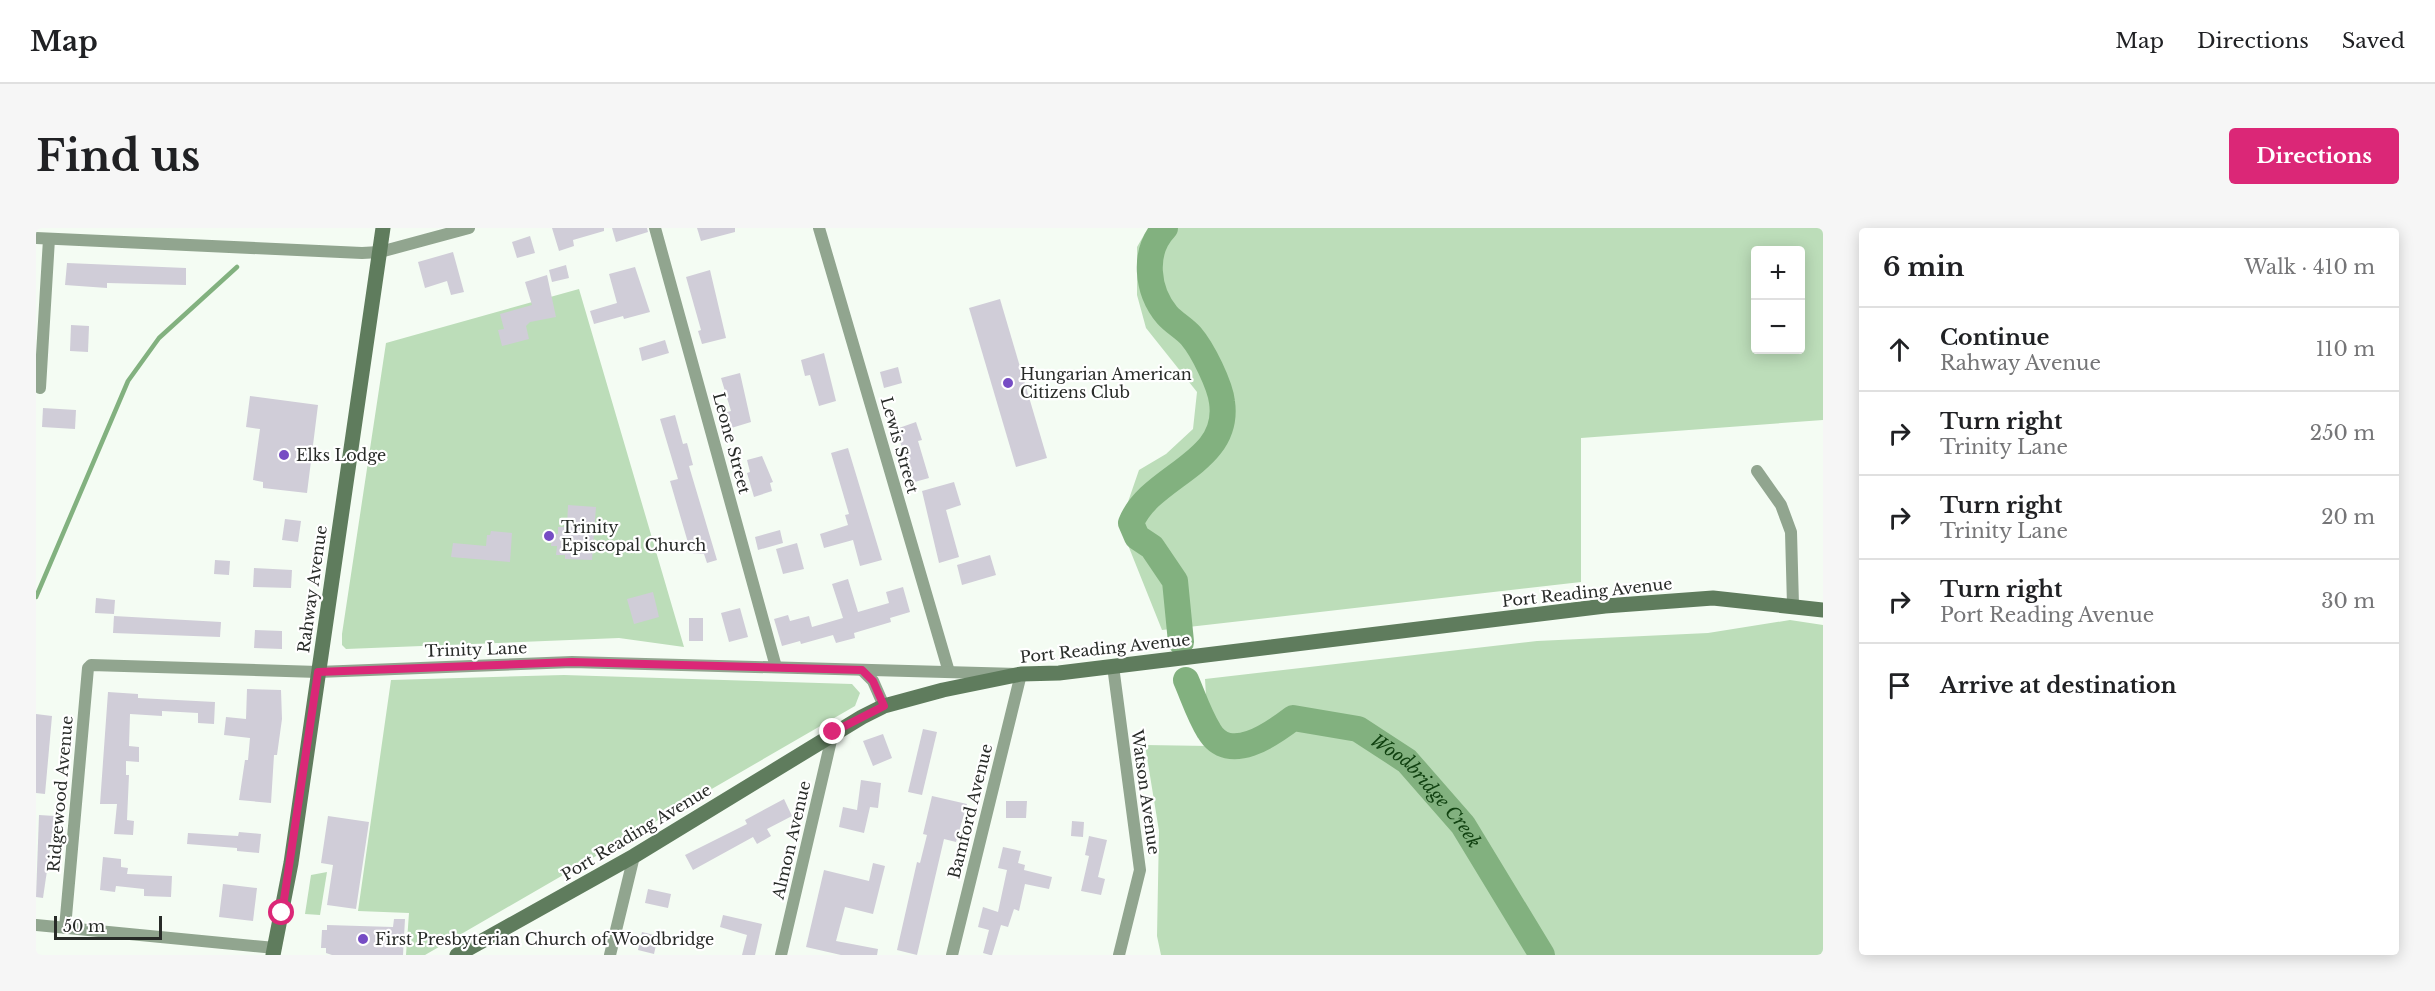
<!DOCTYPE html>
<html lang="en">
<head>
<meta charset="utf-8">
<style>
  :root { --surface:#fff; --page:#f6f6f6; --text:#202124; --muted:#757577; --line:#e0e0e0; --accent:#db2777 }
  body { margin:0; font-family:"Libre Baskerville",serif; background:var(--page); color:var(--text) }
  .controls { position:absolute; right:18px; top:18px; display:grid; overflow:hidden; border-radius:6px; box-shadow:0 3px 15px #0003 }
  .controls button { width:54px; height:54px; display:grid; place-items:center; padding:0; border:0; border-bottom:2px solid var(--line); background:var(--surface); color:var(--text); font:30px sans-serif }
  .scale { position:absolute; left:18px; bottom:15px; width:108px; box-sizing:border-box; padding-left:6px; border:3px solid #282b28; border-top:0; font-size:16px; line-height:21px; white-space:nowrap; color:#282b28; -webkit-text-stroke:4px #fff; paint-order:stroke }
  .stop { position:absolute; width:18px; height:18px; margin:-14px; border:4px solid #db2777; border-radius:50%; background:#fff }
  .stop.end { background:#db2777; border-color:#fff; box-shadow:0 2px 6px #0008 }
  .list { margin:0; padding:0; list-style:none }
  h2 { display:flex; justify-content:space-between; align-items:center; height:78px; margin:0; padding:0 24px; font-size:26px }
  h2 small { font-size:20px; font-weight:400; color:var(--muted) }
  .list li { display:grid; grid-template-columns:39px 1fr auto; gap:18px; align-items:center; box-sizing:border-box; height:84px; padding:0 24px; border-top:2px solid var(--line) }
  .list b { display:block; font-size:22px; white-space:nowrap }
  .list p { margin:0; font-size:20px; white-space:nowrap; color:var(--muted) }
  .list em { font-size:20px; font-style:normal; color:var(--muted) }
  .icon { flex:none; width:33px; height:33px; fill:none; stroke:currentColor; stroke-width:2; stroke-linecap:round; stroke-linejoin:round }
  .map { position:relative; flex:none; width:1787px; height:727px; overflow:hidden; border-radius:6px }
  header { display:flex; align-items:center; gap:36px; box-sizing:border-box; height:84px; padding:0 30px; background:var(--surface); border-bottom:2px solid var(--line) }
  header strong { font-size:28px }
  nav { display:flex; gap:33px; margin-inline-start:auto; font-size:21px }
  .intro { display:flex; align-items:center; justify-content:space-between; box-sizing:border-box; height:144px; padding:0 36px }
  h1 { margin:0; font-size:42px }
  .button { padding:15px 27px; border-radius:6px; background:var(--accent); color:#fff; font-size:21px; font-weight:700 }
  main { display:flex; gap:36px; padding:0 36px }
  aside { flex:1; background:var(--surface); border-radius:6px; box-shadow:0 3px 15px #0003 }
  .map>svg:first-child { display:block }
  .green { fill:#bcddb9; fill-rule:evenodd }
  .lines { fill:none; stroke-linecap:round; stroke-linejoin:round }
  .stream { stroke:#82b17f; stroke-width:4.5 }
  .river { stroke:#82b17f; stroke-width:26 }
  .building { fill:#d0cdd8 }
  .street { stroke:#91a58f; stroke-width:12 }
  .secondary { stroke:#5f7c5d; stroke-width:15 }
  .route { stroke:#db2777; stroke-width:8 }
  .poi-dot { fill:#764cc4; stroke:#fff; stroke-width:2 }
  .labels { text-anchor:middle; stroke-width:4.5; stroke-linejoin:round; paint-order:stroke }
  .poi-label { font-size:16px; fill:#282b28; stroke:#fff; text-anchor:start }
  .street-label { font-size:16px; fill:#282b28; stroke:#fff }
  .water-label { font-size:18px; font-style:italic; fill:#114211; stroke:#fff }
</style>
</head>
<body>
<header>
<strong>Map</strong>
<nav><a>Map</a><a>Directions</a><a>Saved</a></nav>
</header>
<div class="intro"><h1>Find us</h1><a class="button">Directions</a></div>
<main>
<div class="map">
<svg width="1787" height="727" viewBox="0 0 1787 727">
  <rect width="100%" height="100%" fill="#f4fcf3"/>
  <!-- green -->
  <g class="green">
    <path d="M1112,0H1787V192L1545,210V354L1126,402L1084,297L1103,242L1130,226L1157,201L1161,164L1110,100L1101,67V19ZM1720,22H1764V122H1720Z"/>
    <polygon points="543,61 648,419 583,410 310,421 306,417 306,406 350,115"/>
    <polygon points="1754,392 1787,397 1787,727 1125,727 1121,708 1123,603 1109,517 1173,518 1169,451 1501,413 1672,405"/>
    <polygon points="528,447 816,456 824,465 819,478 389,727 370,727 373,685 322,683 355,452"/>
    <polygon points="291,644 284,687 269,686 275,647"/>
  </g>
  <g class="lines">
    <!-- stream -->
    <polyline class="stream" points="0,369 92,153 123,110 201,39"/>
    <!-- river -->
    <g class="river">
      <path d="M1129,0C1106,24 1111,63 1131,87C1138,95 1148,100 1155,108C1167,122 1184,157 1186,174C1195,236 1114,247 1095,295L1101,309L1116,319L1139,353L1145,414"/>
      <path id="s1" d="M1150,452C1157,468 1163,487 1173,503C1193,537 1236,506 1257,490L1322,501L1371,533L1427,597L1506,727"/>
    </g>
  </g>
  <!-- building -->
  <g class="building">
    <polygon points="516,0 568,0 568,3 537,12 538,18 523,23"/>
    <polygon points="576,0 611,0 612,4 580,14"/>
    <polygon points="661,0 699,0 699,4 665,13"/>
    <polygon points="494,8 499,25 481,30 476,14"/>
    <polygon points="417,24 428,64 415,67 411,53 389,60 382,34"/>
    <polygon points="31,35 150,40 150,57 71,55 71,60 29,57"/>
    <polygon points="530,37 533,50 516,54 513,42"/>
    <polygon points="599,39 614,84 588,91 587,88 558,96 554,83 581,75 573,46"/>
    <polygon points="674,42 690,110 666,116 662,103 665,102 650,49"/>
    <polygon points="511,47 520,89 494,94 490,98 493,111 466,118 462,102 468,101 464,86 496,77 489,54"/>
    <polygon points="964,71 1011,230 980,239 933,80"/>
    <polygon points="35,97 53,98 52,124 34,123"/>
    <polygon points="629,112 633,125 606,133 603,120"/>
    <polygon points="788,125 800,173 783,178 774,147 769,148 765,132"/>
    <polygon points="862,139 866,155 848,160 844,144"/>
    <polygon points="704,145 715,194 692,201 687,185 695,183 685,150"/>
    <polygon points="214,168 282,177 271,265 227,260 227,254 217,252 224,201 210,199"/>
    <polygon points="7,180 40,182 39,201 6,199"/>
    <polygon points="639,187 647,216 651,215 657,237 653,238 681,332 671,335 668,326 655,325 634,253 642,251 624,191"/>
    <polygon points="880,194 886,212 882,213 893,250 875,255 870,238 872,238 860,201"/>
    <polygon points="812,220 846,332 824,338 817,312 788,320 784,306 812,297 809,287 813,286 795,225"/>
    <polygon points="726,228 737,254 734,255 736,263 718,269 711,245 714,244 711,232"/>
    <polygon points="918,254 925,277 910,282 923,329 903,335 886,263"/>
    <polygon points="532,277 560,279 556,332 529,331 529,327 520,327 521,318 515,318 516,306 522,306 522,299 531,299"/>
    <polygon points="249,291 265,293 262,314 246,312"/>
    <polygon points="744,302 747,315 722,322 719,309"/>
    <polygon points="455,303 476,305 474,334 415,329 417,315 450,318 451,307 454,307"/>
    <polygon points="761,315 768,341 747,346 740,321"/>
    <polygon points="954,327 960,347 926,357 921,337"/>
    <polygon points="179,332 194,333 193,347 178,346"/>
    <polygon points="218,340 256,342 255,360 217,359"/>
    <polygon points="812,351 822,384 853,375 850,364 867,359 874,384 854,390 855,394 818,405 819,410 800,415 797,407 765,416 764,413 746,418 738,391 752,387 754,393 773,388 776,399 807,390 796,356"/>
    <polygon points="617,364 623,389 598,396 591,371"/>
    <polygon points="60,370 79,372 78,386 59,385"/>
    <polygon points="704,380 712,409 693,414 685,385"/>
    <polygon points="78,388 185,394 184,409 77,405"/>
    <rect x="653" y="390" width="14" height="23"/>
    <polygon points="219,402 246,403 246,421 218,420"/>
    <polygon points="211,461 245,462 246,491 241,527 238,527 235,575 203,572 209,532 212,532 214,510 188,507 190,489 210,491"/>
    <polygon points="72,464 102,466 102,470 179,474 178,496 162,495 162,485 126,483 126,488 94,486 93,518 103,519 103,534 90,533 90,547 93,547 91,592 98,593 97,607 78,606 81,576 64,576"/>
    <polygon points="0,486 16,488 9,566 0,565"/>
    <polygon points="887,501 901,504 886,567 872,564"/>
    <polygon points="847,506 856,530 837,538 827,513"/>
    <polygon points="825,552 845,555 842,580 834,579 828,605 803,599 807,579 821,582"/>
    <polygon points="896,568 931,576 920,614 908,611 881,727 861,722 881,634 884,635 891,607 887,606"/>
    <polygon points="748,571 756,588 731,601 735,608 721,616 717,609 657,642 649,627 711,596 709,592"/>
    <polygon points="970,573 991,573 990,590 970,590"/>
    <polygon points="3,587 19,588 7,670 0,669"/>
    <polygon points="292,588 333,594 320,681 291,677 297,637 285,635"/>
    <polygon points="1036,593 1048,594 1047,609 1035,608"/>
    <polygon points="203,604 225,606 223,625 201,623 201,620 151,616 152,605 202,608"/>
    <polygon points="1053,608 1071,612 1062,649 1069,651 1065,667 1045,663 1053,628 1049,627"/>
    <polygon points="967,619 985,623 982,635 989,637 988,642 1016,649 1013,661 989,656 983,683 978,681 972,699 965,697 956,727 954,727 947,725 953,702 942,699 947,679 962,684 971,642 962,640"/>
    <polygon points="67,629 85,631 85,639 92,640 91,646 136,648 135,669 108,668 108,661 80,658 79,664 64,662"/>
    <polygon points="837,635 849,638 837,686 809,679 800,713 842,721 841,727 805,727 770,719 788,642 833,653"/>
    <polygon points="187,656 221,660 217,693 183,689"/>
    <polygon points="612,661 635,666 632,680 609,675"/>
    <polygon points="687,687 726,696 719,727 706,727 711,707 684,699"/>
    <polygon points="358,691 369,691 367,727 296,727 290,725 290,720 285,720 286,702 291,702 291,697 357,699"/>
    <polygon points="606,704 622,708 618,726 602,722"/>
  </g>
  <g class="lines">
    <!-- street -->
    <g class="street">
      <polyline points="619,0 740,439"/>
      <polyline points="783,0 913,444"/>
      <polyline points="0,10 326,25 344,24 433,0"/>
      <polyline points="4,160 13,11"/>
      <polyline points="1721,243 1745,277 1755,304 1757,377"/>
      <polyline points="1077,438 1104,642 1083,727"/>
      <polyline points="826,442 837,453 848,478"/>
      <polyline points="0,697 239,720"/>
      <polyline points="29,700 52,440 55,437 282,444 536,434 985,446 916,727"/>
      <polyline points="574,727 598,628"/>
      <polyline points="745,727 797,504"/>
    </g>
    <!-- secondary -->
    <g class="secondary">
      <polyline points="237,727 255,635 347,0"/>
      <polyline points="421,727 598,628 826,489 848,478 907,462 985,446 1023,445 1569,378 1677,370 1787,382"/>
    </g>
  </g>
  <g class="lines">
    <!-- route -->
    <polyline class="route" points="246,685 282,444 536,434 826,442 837,453 848,478 797,504"/>
  </g>
  <!-- markers -->
  <g class="poi-dot">
    <circle cx="972" cy="155" r="6"/>
    <circle cx="248" cy="227" r="6"/>
    <circle cx="513" cy="308" r="6"/>
    <circle cx="327" cy="711" r="6"/>
  </g>
  <g class="labels">
    <!-- poi labels -->
    <g class="poi-label">
      <text x="984" y="152">Hungarian American<tspan x="984" dy="18">Citizens Club</tspan></text>
      <text x="260" y="233">Elks Lodge</text>
      <text x="525" y="305">Trinity<tspan x="525" dy="18">Episcopal Church</tspan></text>
      <text x="339" y="717">First Presbyterian Church of Woodbridge</text>
    </g>
    <!-- street labels -->
    <g class="street-label">
      <text transform="translate(696 215) rotate(75)" y="6">Leone Street</text>
      <text transform="translate(864 217) rotate(74)" y="6">Lewis Street</text>
      <text transform="translate(276 361) rotate(-82)" y="6">Rahway Avenue</text>
      <text transform="translate(1551 364) rotate(-6)" y="6">Port Reading Avenue</text>
      <text transform="translate(1069 420) rotate(-6)" y="6">Port Reading Avenue</text>
      <text transform="translate(440 421) rotate(-2)" y="6">Trinity Lane</text>
      <text transform="translate(1110 564) rotate(82)" y="6">Watson Avenue</text>
      <text transform="translate(24 566) rotate(-85)" y="6">Ridgewood Avenue</text>
      <text transform="translate(934 583) rotate(-76)" y="6">Bamford Avenue</text>
      <text transform="translate(600 604) rotate(-31)" y="6">Port Reading Avenue</text>
      <text transform="translate(755 612) rotate(-77)" y="6">Almon Avenue</text>
    </g>
    <!-- water labels -->
    <g class="water-label">
      <text dy="6" stroke="none"><textPath href="#s1" startOffset="312">Woodbridge Creek</textPath></text>
    </g>
  </g>
</svg>
<div class="controls">
<button>+</button>
<button>−</button>
</div>
<div class="scale">50 m</div>
<div class="stop" style="left:246px;top:685px"></div>
<div class="stop end" style="left:797px;top:504px"></div>
</div>
<aside>
<h2>6 min<small>Walk · 410 m</small></h2>
<ul class="list">
<li><svg class="icon" aria-label="ahead" viewBox="0 0 24 24"><path d="M12 20V5M6 11l6-6 6 6"/></svg><div><b>Continue</b><p>Rahway Avenue</p></div><em>110 m</em></li>
<li><svg class="icon" aria-label="right" viewBox="0 0 24 24"><path d="M7 20v-9h11M14 6l5 5-5 5"/></svg><div><b>Turn right</b><p>Trinity Lane</p></div><em>250 m</em></li>
<li><svg class="icon" aria-label="right" viewBox="0 0 24 24"><path d="M7 20v-9h11M14 6l5 5-5 5"/></svg><div><b>Turn right</b><p>Trinity Lane</p></div><em>20 m</em></li>
<li><svg class="icon" aria-label="right" viewBox="0 0 24 24"><path d="M7 20v-9h11M14 6l5 5-5 5"/></svg><div><b>Turn right</b><p>Port Reading Avenue</p></div><em>30 m</em></li>
<li><svg class="icon" aria-label="arrive" viewBox="0 0 24 24"><path d="M6 21V4h12l-3 4 3 4H6"/></svg><div><b>Arrive at destination</b></div></li>
</ul>
</aside>
</main>
</body>
</html>
